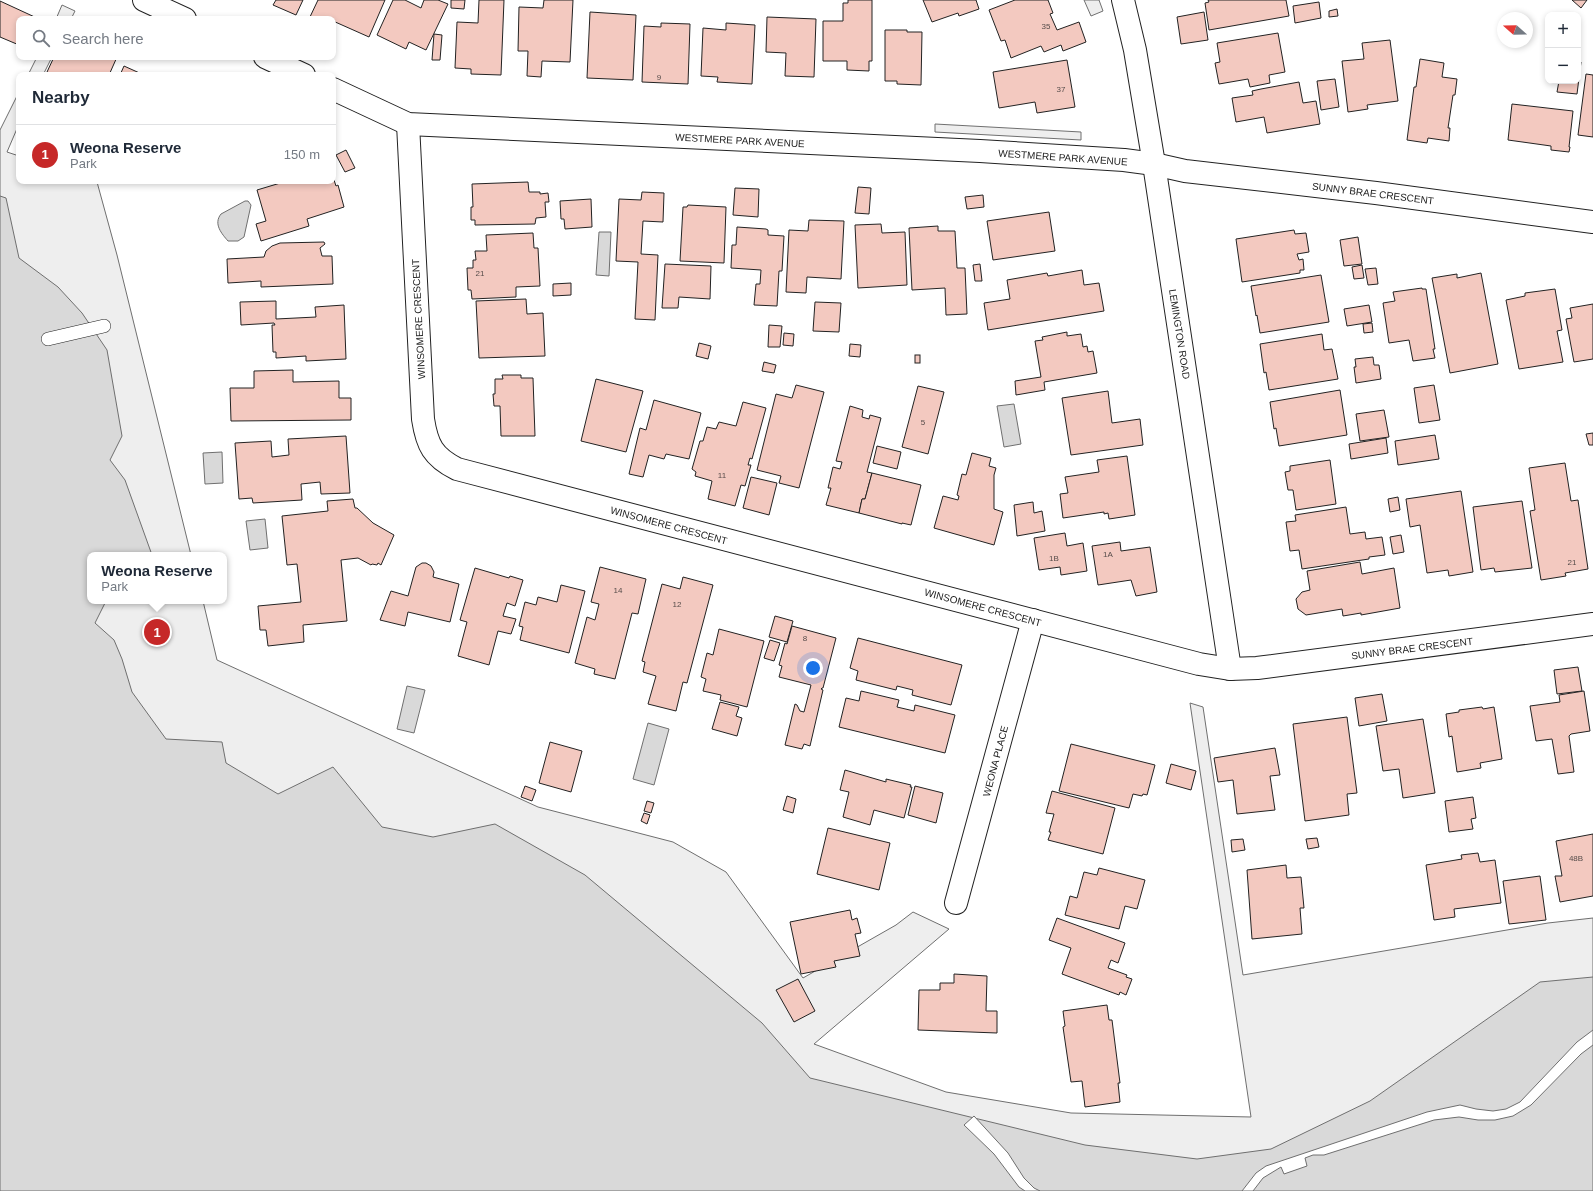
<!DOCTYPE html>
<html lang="en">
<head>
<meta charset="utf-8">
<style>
  :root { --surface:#fff; --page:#f6f6f7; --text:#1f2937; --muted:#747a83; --line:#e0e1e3; --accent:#c62828 }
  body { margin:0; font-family:Arial,sans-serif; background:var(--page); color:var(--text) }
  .controls { position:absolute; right:12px; top:12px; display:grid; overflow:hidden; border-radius:8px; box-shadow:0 2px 6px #0003 }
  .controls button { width:36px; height:36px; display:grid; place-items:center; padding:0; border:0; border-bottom:1px solid var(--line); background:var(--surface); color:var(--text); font:20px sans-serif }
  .compass { position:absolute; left:1497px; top:12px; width:36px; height:36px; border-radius:50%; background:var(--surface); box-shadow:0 2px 6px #0003; rotate:290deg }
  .you { position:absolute; left:813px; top:668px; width:14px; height:14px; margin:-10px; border:3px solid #fff; border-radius:50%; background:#1a73e8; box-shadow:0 0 0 6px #1a73e833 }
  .badge { display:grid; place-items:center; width:26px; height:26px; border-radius:50%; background:var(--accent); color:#fff; font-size:13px; font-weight:700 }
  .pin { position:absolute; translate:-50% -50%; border:2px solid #fff; box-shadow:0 1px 4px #0006 }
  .popup { position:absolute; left:87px; top:552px; width:140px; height:52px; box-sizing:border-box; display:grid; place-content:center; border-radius:8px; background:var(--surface); filter:drop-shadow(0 1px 3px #0005); font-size:13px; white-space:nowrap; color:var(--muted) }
  .popup b { font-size:15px; color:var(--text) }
  .popup::after { content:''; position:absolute; left:50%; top:100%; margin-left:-8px; border:8px solid transparent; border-top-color:var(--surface) }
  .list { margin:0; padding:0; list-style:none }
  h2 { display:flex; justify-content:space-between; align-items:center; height:52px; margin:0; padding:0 16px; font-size:17px }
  h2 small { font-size:13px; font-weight:400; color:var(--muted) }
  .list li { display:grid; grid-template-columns:26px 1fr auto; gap:12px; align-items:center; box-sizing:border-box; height:60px; padding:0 16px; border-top:1px solid var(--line) }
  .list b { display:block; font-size:15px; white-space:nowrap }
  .list p { margin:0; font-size:13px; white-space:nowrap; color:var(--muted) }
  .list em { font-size:13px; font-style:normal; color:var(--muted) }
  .icon { flex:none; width:22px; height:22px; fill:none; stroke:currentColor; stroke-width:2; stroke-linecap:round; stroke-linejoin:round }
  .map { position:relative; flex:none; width:1593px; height:1191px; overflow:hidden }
  .search { position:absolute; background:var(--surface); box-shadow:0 2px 6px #0003; left:16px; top:16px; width:320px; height:44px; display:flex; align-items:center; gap:10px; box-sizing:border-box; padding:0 14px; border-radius:8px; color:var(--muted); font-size:15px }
  .panel { position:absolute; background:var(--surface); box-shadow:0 2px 6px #0003; left:16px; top:72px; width:320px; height:112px; border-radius:8px }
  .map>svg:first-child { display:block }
  .green { fill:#eee; stroke:#6f6f6f }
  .water { fill:#d9d9d9; stroke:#6f6f6f }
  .pier { fill:#fff; stroke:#6f6f6f }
  .building { fill:#f3c9c0; stroke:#222 }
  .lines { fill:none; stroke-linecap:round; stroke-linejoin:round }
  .lane-casing { stroke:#222; stroke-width:14 }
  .street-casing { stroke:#222; stroke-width:24 }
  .lane { stroke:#fff; stroke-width:13 }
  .street { stroke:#fff; stroke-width:22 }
  .labels { text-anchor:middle; stroke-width:3; stroke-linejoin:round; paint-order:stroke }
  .number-label { font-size:8px; fill:#564c4a }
  .street-label { font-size:10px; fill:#222; stroke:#fff }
</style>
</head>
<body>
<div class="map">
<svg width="1593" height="1191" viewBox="0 0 1593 1191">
  <rect width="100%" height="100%" fill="#fff"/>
  <!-- green -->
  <g class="green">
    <polygon points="1084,0 1099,0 1103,11 1091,16"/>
    <polygon points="62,5 75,11 71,19 56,19"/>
    <polygon points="37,57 52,57 43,75 28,75"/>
    <polygon points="19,92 19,124 7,152 19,156 19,181 97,182 117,255 191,555 90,555 90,601 203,601 217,660 538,807 673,842 726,872 803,978 896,925 913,912 949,929 814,1044 946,1092 1071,1113 1251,1117 1190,703 1203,707 1243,975 1548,923 1593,918 1593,1191 0,1191 0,130"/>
    <polygon points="935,124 1081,132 1081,140 935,132"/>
  </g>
  <!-- water -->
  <g class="water">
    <polygon points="0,196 6,198 19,258 58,287 82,313 107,350 122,436 110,460 125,480 152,555 90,555 90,601 108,601 105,603 95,623 114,640 122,659 132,692 166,739 222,742 226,763 278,794 333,767 382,827 433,837 495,824 585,875 762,1023 810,1078 1085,1145 1197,1159 1271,1149 1370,1101 1540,982 1593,977 1593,1191 0,1191"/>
    <path d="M245,201H248L251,205L244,237L238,241H228C222,234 213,224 221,214Z"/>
    <polygon points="599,232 611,232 609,276 596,275"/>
    <polygon points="1014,404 1021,444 1004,447 997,406"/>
    <polygon points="222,452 223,483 205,484 203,453"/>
    <polygon points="265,519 268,548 250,550 246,521"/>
    <polygon points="407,686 425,690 414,733 397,729"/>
    <polygon points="648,723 669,729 654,785 633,779"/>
  </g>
  <!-- pier -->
  <g class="pier">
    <polygon points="1593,1030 1593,1045 1581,1054 1531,1105 1513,1116 1495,1120 1478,1120 1459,1117 1434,1120 1324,1155 1313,1155 1305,1158 1307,1166 1284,1174 1281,1167 1263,1178 1253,1191 1242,1191 1256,1173 1266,1166 1427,1112 1460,1105 1476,1109 1493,1111 1506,1109 1520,1102 1577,1042"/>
    <polygon points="974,1116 1008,1153 1024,1178 1034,1188 1040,1191 1025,1191 1019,1187 994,1154 964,1125"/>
  </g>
  <!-- building -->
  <g class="building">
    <polygon points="276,0 303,0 296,15 273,5"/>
    <polygon points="318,0 385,0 369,37 333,21 333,19 326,17 325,19 309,19"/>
    <polygon points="393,0 405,0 421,8 424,0 438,0 448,4 426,50 409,42 406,49 377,35"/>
    <polygon points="451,0 465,0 464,9 451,8"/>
    <polygon points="479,0 504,0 501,75 471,74 471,69 455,68 457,22 478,23"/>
    <polygon points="544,0 573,0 570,62 542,61 541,77 527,76 528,51 518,51 519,7 543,8"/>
    <polygon points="848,0 872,0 872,61 869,61 869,71 847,70 847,61 823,61 823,21 843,21 843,3 848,3"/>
    <polygon points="923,0 976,0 979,9 959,16 958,13 932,22"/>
    <polygon points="1015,0 1048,0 1053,13 1050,14 1057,30 1079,22 1086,42 1063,51 1061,45 1044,52 1041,46 1011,58 1005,40 1001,41 989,10"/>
    <polygon points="1208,0 1286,0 1289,16 1209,30 1205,3 1209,2"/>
    <polygon points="1572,0 1587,0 1581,8"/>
    <polygon points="0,1 39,19 19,19 19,45 0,37"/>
    <polygon points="1319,2 1321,18 1295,23 1293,6"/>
    <polygon points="1337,9 1338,16 1329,17 1329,11"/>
    <polygon points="590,12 636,15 633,80 587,78"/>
    <polygon points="1204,12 1208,40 1181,44 1177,17"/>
    <polygon points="767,17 816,19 814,77 785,76 786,53 766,52"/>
    <polygon points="661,23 690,24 688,84 642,82 644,26 661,27"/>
    <polygon points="726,23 755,25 752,84 717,82 718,77 701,76 703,28 726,30"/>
    <polygon points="885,30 907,30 907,32 922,32 921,85 897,84 897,81 885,81"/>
    <polygon points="1278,33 1285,72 1269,75 1270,83 1250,87 1248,79 1219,84 1215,63 1220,62 1217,43"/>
    <polygon points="434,34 442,35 440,60 432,60"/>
    <polygon points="1390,40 1398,101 1367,105 1368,109 1348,112 1342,61 1364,59 1362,43"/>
    <polygon points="54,57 117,57 109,75 53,75 47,72"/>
    <polygon points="1420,59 1444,63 1442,77 1457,79 1455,95 1453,95 1448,128 1450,128 1449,141 1428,138 1427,143 1407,140 1414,87 1416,87"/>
    <polygon points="1067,60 1075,107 1037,113 1035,102 999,108 993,72"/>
    <polygon points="1578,61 1581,62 1577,94 1557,92 1559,81 1578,81"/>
    <polygon points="124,66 144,75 120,75"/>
    <polygon points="1586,74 1593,75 1593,137 1578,135"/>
    <polygon points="1335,79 1339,107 1321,110 1317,81"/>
    <polygon points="1299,82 1303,103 1316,101 1320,124 1267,133 1264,117 1236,122 1232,98 1253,95 1252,91 1261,89"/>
    <polygon points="1512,104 1573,111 1569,147 1570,147 1569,152 1551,150 1551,146 1508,140"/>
    <polygon points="346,150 355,168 345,172 336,155"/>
    <polygon points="333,177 336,186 338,185 344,207 307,219 309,226 261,241 256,224 266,221 257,190 287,181 289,181 289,183 293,181 333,181"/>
    <polygon points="528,182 529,192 540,192 540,194 548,193 549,202 545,202 546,217 536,218 535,224 475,225 475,220 471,220 471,207 473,207 472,184"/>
    <polygon points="858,187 871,188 869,214 855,213"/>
    <polygon points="735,188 759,189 758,217 733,215"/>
    <polygon points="642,192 664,193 663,222 643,221 641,254 658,255 655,320 635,319 638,262 616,261 619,199 641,200"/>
    <polygon points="983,195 984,207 967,209 965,197"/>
    <polygon points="591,199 592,227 565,229 564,219 561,219 560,201"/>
    <polygon points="688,205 726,207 724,263 680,261 683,207 687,207"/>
    <polygon points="1049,212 1055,251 993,260 987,221"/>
    <polygon points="809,220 844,221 841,279 807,277 806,293 786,292 789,230 808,231"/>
    <polygon points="881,224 882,233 905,232 907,285 858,288 855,225"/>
    <polygon points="938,226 938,231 955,231 957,268 965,268 967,314 946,315 945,288 912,290 909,228"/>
    <polygon points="737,227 766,229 768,230 768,235 784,236 782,271 779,271 777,306 754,305 756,284 760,284 761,270 731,268 732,245 736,245"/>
    <polygon points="1294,230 1295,234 1306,233 1309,252 1297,254 1299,260 1303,259 1304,270 1300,270 1300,273 1242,282 1236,239"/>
    <polygon points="533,233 534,248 538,248 540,286 516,287 516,297 472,299 471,290 468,290 467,268 473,268 473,260 476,260 475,251 487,251 486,235"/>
    <polygon points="1358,237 1362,264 1344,266 1340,240"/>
    <polygon points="324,242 325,244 320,248 322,256 332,256 333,284 261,287 261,281 228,283 227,259 264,257 266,251 272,246 280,243"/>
    <polygon points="665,264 711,266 710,299 679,297 678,308 662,308"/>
    <polygon points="980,264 982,281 975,281 973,265"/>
    <polygon points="1362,265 1364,278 1354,279 1352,267"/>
    <polygon points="1376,268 1378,284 1368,285 1365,269"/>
    <polygon points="1082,270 1084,285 1099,283 1104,311 988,330 984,303 1010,299 1007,280 1047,273 1048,276"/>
    <polygon points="1481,273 1498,364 1450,373 1432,278 1457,274 1457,278"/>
    <polygon points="1321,275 1329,322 1260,333 1257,315 1256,316 1251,286"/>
    <polygon points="571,283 571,295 553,296 553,284"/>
    <polygon points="1422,288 1422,289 1426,289 1435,349 1433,349 1435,358 1413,361 1409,340 1389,343 1383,303 1395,301 1393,292"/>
    <polygon points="1555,289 1562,330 1557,331 1563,362 1519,369 1506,300 1525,296 1525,293"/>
    <polygon points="526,299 527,314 543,313 545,356 479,358 476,301"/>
    <polygon points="276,301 276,319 316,317 315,307 344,305 346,359 306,361 306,356 276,358 276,352 273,352 272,325 275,325 274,323 241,325 240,302"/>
    <polygon points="815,302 841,303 839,332 813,331"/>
    <polygon points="1593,304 1593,359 1574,362 1566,319 1572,318 1570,308"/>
    <polygon points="1369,305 1372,322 1347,326 1344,309"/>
    <polygon points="1372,323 1373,332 1364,333 1363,324"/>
    <polygon points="769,325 782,326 780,347 768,347"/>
    <polygon points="1067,332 1067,336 1081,334 1083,347 1087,346 1088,352 1093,351 1097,373 1044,382 1045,390 1016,395 1015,381 1041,377 1035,341 1043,340 1042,337"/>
    <polygon points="784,333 794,334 793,346 783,345"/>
    <polygon points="1322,334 1324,350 1332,349 1338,379 1269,390 1266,372 1264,373 1260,344"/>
    <polygon points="699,343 711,346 708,359 696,356"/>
    <polygon points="850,344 861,345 860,357 849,356"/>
    <rect x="915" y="355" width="5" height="8"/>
    <polygon points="1373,357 1374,365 1379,365 1381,379 1356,383 1354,367 1356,367 1355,359"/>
    <polygon points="764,362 776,365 774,373 762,371"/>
    <polygon points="293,370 293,382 339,381 339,398 351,398 351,420 231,421 230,388 254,388 254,371"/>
    <polygon points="502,375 521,375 521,378 533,378 535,436 501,436 500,406 494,406 493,394 495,394 495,379 503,379"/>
    <polygon points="596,379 643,391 626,452 581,441"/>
    <polygon points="796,385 824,392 799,488 779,483 781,476 757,470 776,394 792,398"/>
    <polygon points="1434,385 1440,420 1419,423 1414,388"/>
    <polygon points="918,386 944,392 928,454 902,447"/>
    <polygon points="1340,390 1347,435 1279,446 1276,428 1274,429 1270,402"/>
    <polygon points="1108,391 1112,423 1140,419 1143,445 1071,455 1062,398"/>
    <polygon points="654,400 701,413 689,459 666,454 664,459 649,455 643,477 629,474 640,428 646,430"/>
    <polygon points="743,402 766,408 752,459 750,458 748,465 751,465 745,486 741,485 735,506 708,499 712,481 695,476 696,472 692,469 700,441 703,441 707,427 716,429 719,422 736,426"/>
    <polygon points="850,406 863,410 862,417 869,419 870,415 881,418 867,472 872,473 865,499 862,499 859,513 826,505 831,488 828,488 833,467 840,469 842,462 836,461"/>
    <polygon points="1384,410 1389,437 1360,441 1356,414"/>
    <polygon points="1593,433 1593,445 1589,445 1586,434"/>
    <polygon points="1435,435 1439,459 1398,465 1395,441"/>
    <polygon points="346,436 350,493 321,494 320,482 301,484 302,500 253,503 252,498 239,499 235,443 271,441 272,457 289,455 288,439"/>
    <polygon points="1386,438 1388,453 1351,459 1349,444"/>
    <polygon points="877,446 901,452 897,469 873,463"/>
    <polygon points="972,453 991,458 989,466 996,468 994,475 994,509 1003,512 994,545 934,528 943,496 958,500 959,496 957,495 962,474 966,475"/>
    <polygon points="1127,456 1135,515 1109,519 1108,513 1104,514 1104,512 1063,518 1060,494 1068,493 1065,477 1099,472 1097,460"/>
    <polygon points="1330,460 1336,504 1296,510 1293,490 1288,490 1285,472 1290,471 1290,466"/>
    <polygon points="1565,463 1571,501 1578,500 1588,569 1565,573 1566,576 1541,580 1530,511 1535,510 1529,468"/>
    <polygon points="872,473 921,485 911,525 902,523 902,524 859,513 862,499 865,499"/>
    <polygon points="751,477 777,483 769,515 743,508"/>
    <polygon points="1461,491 1473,572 1449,576 1448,570 1427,573 1420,525 1410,527 1406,499"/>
    <polygon points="1398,497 1400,510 1390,512 1388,499"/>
    <polygon points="353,499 355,508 357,508 373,523 394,535 381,565 378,563 377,565 372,564 371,565 358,558 341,560 347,621 303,625 304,642 268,646 266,630 260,630 258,606 301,602 297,564 287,565 282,516 328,511 327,501"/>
    <polygon points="1522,501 1532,568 1495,572 1494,568 1481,570 1473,507"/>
    <polygon points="1033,502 1034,513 1042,511 1045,531 1017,536 1014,505"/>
    <polygon points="1346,507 1350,534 1365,532 1366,539 1382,537 1385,555 1369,557 1369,559 1302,569 1299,550 1290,551 1286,522 1296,521 1295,515"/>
    <polygon points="1065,533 1067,546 1083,543 1087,571 1061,575 1060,567 1039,570 1034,538"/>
    <polygon points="1401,535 1404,552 1393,554 1390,537"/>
    <polygon points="1120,542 1121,551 1150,547 1157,592 1136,596 1131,580 1098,585 1092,546"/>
    <polygon points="1360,562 1362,574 1394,568 1400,608 1361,615 1361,613 1343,616 1342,609 1306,615 1298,609 1296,599 1302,592 1310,590 1307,571"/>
    <polygon points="422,563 426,563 431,566 434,572 433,577 459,584 450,622 408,612 405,626 380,620 391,591 408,596 416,567"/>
    <polygon points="600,567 646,579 638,614 632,613 615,679 594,674 595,669 575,663 587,617 595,620 599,604 591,602"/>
    <polygon points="475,568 509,578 510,576 523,580 515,606 507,603 503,616 516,619 511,634 498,631 489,665 458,656 467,622 460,620"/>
    <polygon points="683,577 713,585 687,683 683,682 676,711 648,704 656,676 643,672 645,662 642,661 662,584 680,589"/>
    <polygon points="561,585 585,591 569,653 520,640 523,627 519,626 525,602 536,605 538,597 557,602"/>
    <polygon points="775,616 793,621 787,642 769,637"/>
    <polygon points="792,626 836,638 823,688 822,688 821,689 823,690 810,746 804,744 802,749 785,745 795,704 797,705 800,711 804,712 811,685 779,677 782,666 779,665 785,643 787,644"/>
    <polygon points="719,629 764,641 747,707 720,700 721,695 703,691 706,679 701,677 707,653 713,655"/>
    <polygon points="858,638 962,665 951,705 912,695 913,690 897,686 896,690 856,680 858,671 850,668"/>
    <polygon points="770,640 780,643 774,661 764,658"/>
    <polygon points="1578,667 1582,691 1557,694 1554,670"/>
    <polygon points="861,691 899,700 897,707 914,711 915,705 955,715 945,753 839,727 846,698 859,701"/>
    <polygon points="1584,691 1590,731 1571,734 1569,736 1574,772 1558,774 1552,739 1536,741 1530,706 1560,702 1559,695"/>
    <polygon points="1382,694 1387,721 1359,726 1355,698"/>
    <polygon points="720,702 739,707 736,716 742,718 737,736 712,729"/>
    <polygon points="1482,707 1483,709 1494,707 1502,759 1480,763 1481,768 1457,772 1452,736 1449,737 1446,714 1459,712 1459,710"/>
    <polygon points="1347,717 1357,793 1347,794 1349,815 1305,821 1293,724"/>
    <polygon points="1423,719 1435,793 1403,798 1399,769 1383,771 1376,726"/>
    <polygon points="550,742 582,751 571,792 539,783"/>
    <polygon points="1071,744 1155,765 1147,795 1143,794 1142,796 1133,794 1129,808 1059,791"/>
    <polygon points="1275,748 1280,775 1270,776 1275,810 1237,814 1233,780 1218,782 1214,758"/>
    <polygon points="1171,764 1196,771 1191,790 1166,783"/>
    <polygon points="845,770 886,782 886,779 911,785 910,787 912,787 904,818 874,810 870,825 843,817 849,792 840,790"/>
    <polygon points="525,786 536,790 532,801 521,797"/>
    <polygon points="915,786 943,793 936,823 908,815"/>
    <polygon points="1052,791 1115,808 1103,854 1048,840 1051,832 1049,832 1054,814 1046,813"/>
    <polygon points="787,796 796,799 793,813 783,810"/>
    <polygon points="1473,797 1476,818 1471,819 1473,829 1449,832 1445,801"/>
    <polygon points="647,801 654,803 651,813 644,811"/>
    <polygon points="644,813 650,815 647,824 641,821"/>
    <polygon points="828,828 890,843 879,890 817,874"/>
    <polygon points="1593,834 1593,896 1560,902 1555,876 1562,876 1556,841"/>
    <polygon points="1317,838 1319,847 1308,849 1306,839"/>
    <polygon points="1243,839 1245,850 1232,852 1231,840"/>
    <polygon points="1478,853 1480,862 1495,860 1501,903 1454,909 1455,917 1434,920 1426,865 1462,859 1461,855"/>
    <polygon points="1286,865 1287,878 1301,877 1304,908 1300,908 1302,934 1252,939 1247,870"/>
    <polygon points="1099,868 1145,880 1137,909 1125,906 1119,929 1065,915 1070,896 1077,898 1084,872 1097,875"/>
    <polygon points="1540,876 1546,920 1509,924 1503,881"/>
    <polygon points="850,910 852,920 857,918 861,933 855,934 860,956 834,961 836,967 801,974 790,922"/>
    <polygon points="1057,918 1125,943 1118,963 1111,960 1108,968 1127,975 1126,977 1132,979 1126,995 1120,992 1119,995 1062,974 1071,948 1049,940"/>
    <polygon points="954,974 987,976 986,1011 997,1011 997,1033 918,1030 919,990 940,990 940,983 954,983"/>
    <polygon points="798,979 815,1011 794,1022 776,990"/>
    <polygon points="1107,1005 1109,1020 1112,1020 1120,1083 1118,1083 1120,1102 1085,1107 1082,1081 1071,1082 1063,1027 1065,1026 1063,1011"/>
  </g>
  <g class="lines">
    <defs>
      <polyline id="lane" points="48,339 104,326"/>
      <g id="street">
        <polyline points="144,0 185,19"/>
        <polyline points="1123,0 1135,50 1154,164 1230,669"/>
        <polyline points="265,57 304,75"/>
        <polyline points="333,89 408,124 980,151 1124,160 1154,164 1185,171 1376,193 1593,222"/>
        <path d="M408,124L423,419C427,445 433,457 457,469L1199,664L1230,669L1257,668L1593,624"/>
        <polyline points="956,903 1033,620"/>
      </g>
    </defs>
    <!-- lane casing -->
    <use href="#lane" class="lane-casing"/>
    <!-- street casing -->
    <use href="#street" class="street-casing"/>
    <!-- lane -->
    <use href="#lane" class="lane"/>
    <!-- street -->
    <use href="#street" class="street"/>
  </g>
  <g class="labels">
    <!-- number labels -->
    <g class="number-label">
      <text x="1046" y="29">35</text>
      <text x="659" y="80">9</text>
      <text x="1061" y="92">37</text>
      <text x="480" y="276">21</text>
      <text x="923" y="425">5</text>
      <text x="722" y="478">11</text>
      <text x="1108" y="557">1A</text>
      <text x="1054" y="561">1B</text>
      <text x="1572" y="565">21</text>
      <text x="618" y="593">14</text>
      <text x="677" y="607">12</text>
      <text x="805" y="641">8</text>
      <text x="1576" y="861">48B</text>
    </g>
    <!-- street labels -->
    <g class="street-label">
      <text transform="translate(740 140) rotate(3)" y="4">WESTMERE PARK AVENUE</text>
      <text transform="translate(1063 157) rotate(4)" y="4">WESTMERE PARK AVENUE</text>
      <text transform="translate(1373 193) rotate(7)" y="4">SUNNY BRAE CRESCENT</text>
      <text transform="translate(418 319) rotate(-93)" y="4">WINSOMERE CRESCENT</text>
      <text transform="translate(1180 334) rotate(81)" y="4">LEMINGTON ROAD</text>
      <text transform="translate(669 525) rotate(15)" y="4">WINSOMERE CRESCENT</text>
      <text transform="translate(983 607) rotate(15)" y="4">WINSOMERE CRESCENT</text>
      <text transform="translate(1412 648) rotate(-7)" y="4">SUNNY BRAE CRESCENT</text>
      <text transform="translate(995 761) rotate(-75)" y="4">WEONA PLACE</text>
    </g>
  </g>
</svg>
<div class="controls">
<button>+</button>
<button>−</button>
</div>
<svg class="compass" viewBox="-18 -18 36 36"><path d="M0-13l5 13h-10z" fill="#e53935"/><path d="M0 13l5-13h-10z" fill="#747a83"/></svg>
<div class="you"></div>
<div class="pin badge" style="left:157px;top:632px">1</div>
<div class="popup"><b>Weona Reserve</b>Park</div>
<div class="search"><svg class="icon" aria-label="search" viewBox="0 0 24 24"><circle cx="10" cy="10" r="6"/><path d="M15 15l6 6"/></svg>Search here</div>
<section class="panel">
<h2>Nearby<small></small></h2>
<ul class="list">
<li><span class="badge">1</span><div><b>Weona Reserve</b><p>Park</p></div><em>150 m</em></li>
</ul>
</section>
</div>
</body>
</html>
